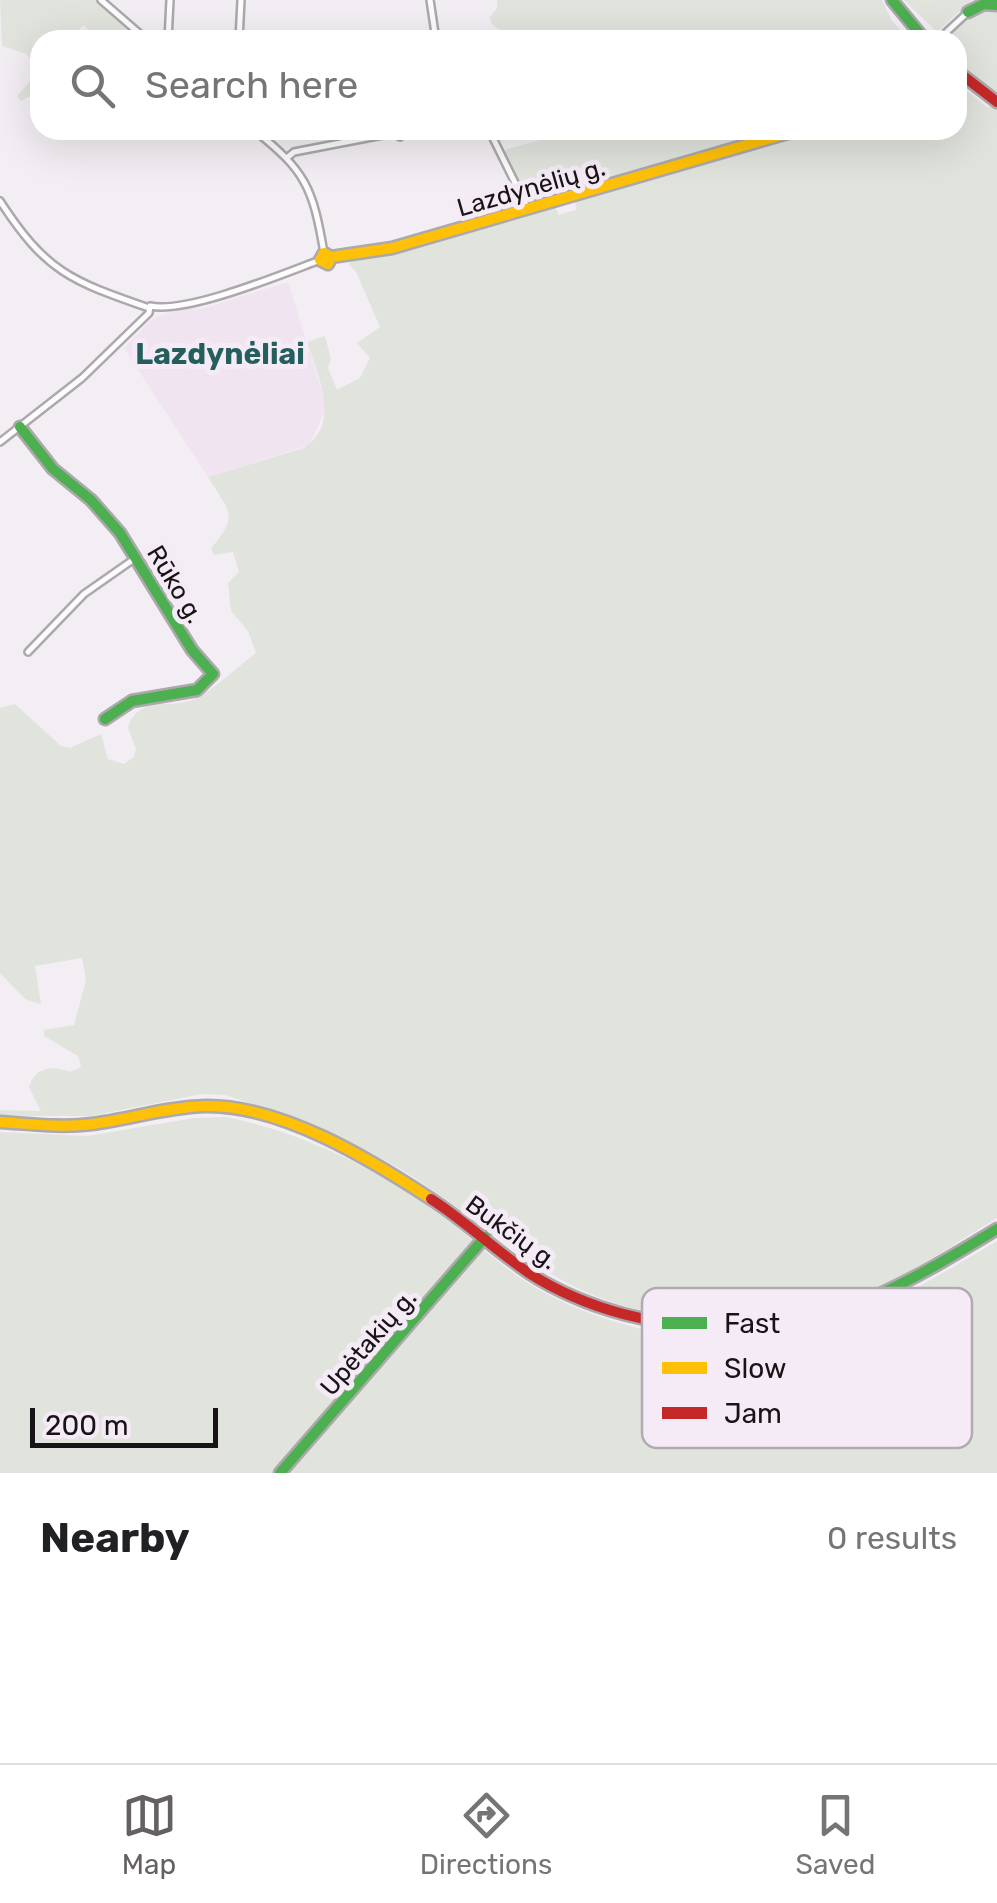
<!DOCTYPE html>
<html lang="en">
<head>
<meta charset="utf-8">
<style>
  :root { --surface:#fff; --page:#f2f2f2; --text:#202124; --muted:#757577; --line:#e0e0e0; --accent:#646064 }
  body { margin:0; font-family:Rubik,sans-serif; background:var(--page); color:var(--text) }
  .scale { position:absolute; left:30px; bottom:25px; width:188px; box-sizing:border-box; padding-left:10px; border:5px solid #171317; border-top:0; font-size:28px; line-height:35px; white-space:nowrap; color:#171317; -webkit-text-stroke:8px #f5ebf6; paint-order:stroke }
  .list { margin:0; padding:0; list-style:none }
  h2 { display:flex; justify-content:space-between; align-items:center; height:130px; margin:0; padding:0 40px; font-size:42px }
  h2 small { font-size:32px; font-weight:400; color:var(--muted) }
  .icon { flex:none; width:55px; height:55px; fill:none; stroke:currentColor; stroke-width:2; stroke-linecap:round; stroke-linejoin:round }
  .map { position:relative; flex:none; width:997px; height:1473px; overflow:hidden }
  .search { position:absolute; background:var(--surface); box-shadow:0 10px 40px #0002; left:30px; right:30px; top:30px; height:110px; display:flex; align-items:center; gap:25px; box-sizing:border-box; padding:0 35px; border-radius:30px; color:var(--muted); font-size:38px }
  .sheet { height:290px; background:var(--surface) }
  nav { display:flex; justify-content:space-around; align-items:center; box-sizing:border-box; height:140px; border-top:2px solid var(--line); background:var(--surface); font-size:28px; color:var(--muted) }
  nav a { display:grid; justify-items:center; gap:5px }
  nav .on { color:var(--accent) }
  .map>svg:first-child { display:block }
  .built { fill:#efe4f0 }
  .green { fill:#e0e4dd }
  .lines { fill:none; stroke-linecap:round; stroke-linejoin:round }
  .street-casing { stroke:#aca8ac; stroke-width:10 }
  .fast-casing { stroke:#aca8ac; stroke-width:15 }
  .slow-casing { stroke:#aca8ac; stroke-width:15 }
  .jam-casing { stroke:#aca8ac; stroke-width:15 }
  .street { stroke:#fdfcfd; stroke-width:5 }
  .fast { stroke:#4caf50; stroke-width:10 }
  .slow { stroke:#ffc107; stroke-width:10 }
  .jam { stroke:#c62828; stroke-width:10 }
  .labels { text-anchor:middle; stroke-width:10; stroke-linejoin:round; paint-order:stroke }
  .street-label { font-size:25px; fill:#171317; stroke:#f5ebf6 }
  .quarter-label { font-size:30px; font-weight:bold; fill:#255f5d; stroke:#f5ebf6 }
  .key { fill:#f5ebf6; stroke:#b2aab3; stroke-width:2.5 }
  .key-label { font-size:28px; fill:#171317 }
</style>
</head>
<body>
<div class="map">
<svg width="997" height="1473" viewBox="0 0 997 1473">
  <rect width="100%" height="100%" fill="#f3eef3"/>
  <!-- built -->
  <polygon class="built" points="288,282 327,407 309,445 208,477 124,348 152,319 161,315 189,308 201,309"/>
  <!-- green -->
  <g class="green">
    <polygon points="0,0 96,0 141,40 100,40 83,25 69,40 40,40 40,91 21,101 17,96 34,77 36,67 26,54 2,46"/>
    <polygon points="497,0 882,0 892,21 910,40 510,40 491,23 490,17 497,8"/>
    <polygon points="904,0 972,0 937,32"/>
    <polygon points="979,8 997,8 997,97 957,61 957,40 945,40"/>
    <path d="M957,83L987,107L997,108V1218C942,1251 885,1293 822,1309C735,1331 635,1322 556,1277C501,1246 454,1201 400,1169C345,1137 285,1114 225,1095L202,1094L91,1116H0V1110L41,1111L29,1087C35,1067 52,1065 70,1072L81,1067L78,1056L44,1036V1030L74,1025L86,980L82,958L35,966L41,1004L25,999L0,973V708L15,704L61,746L70,748L101,734L108,759L124,764L134,757L136,749L128,728C139,693 170,711 197,698C217,687 237,667 256,653L248,631L231,611L228,583L239,572L233,552L214,555L211,548C240,515 229,512 208,477L304,448C342,422 318,377 307,342L325,336L331,359L328,368L337,390L360,378L370,358L357,343L380,327L356,272L348,263L556,208L559,215L576,210L575,202L591,195L816,130H957Z"/>
    <polygon points="559,130 784,130 602,184 567,189 553,198 532,204 504,153 507,149 556,136"/>
    <path d="M226,1117C281,1128 339,1152 388,1180C435,1205 474,1244 516,1275C552,1301 598,1318 641,1329C790,1365 873,1315 997,1241V1473H0V1132L87,1136L194,1118Z"/>
  </g>
  <g class="lines">
    <defs>
      <g id="street">
        <polyline points="101,0 147,40"/>
        <polyline points="430,0 436,40"/>
        <polyline points="168,40 170,0"/>
        <polyline points="239,40 241,0"/>
        <polyline points="938,40 966,14"/>
        <path d="M254,130C306,171 313,188 324,253"/>
        <polyline points="489,130 528,209"/>
        <polyline points="288,157 294,152 393,133 400,137"/>
        <path d="M0,201C46,272 71,281 149,308"/>
        <path d="M0,442L82,378L149,313L150,306C186,314 280,275 320,260"/>
        <polyline points="28,652 84,594 134,559"/>
      </g>
      <g id="fast">
        <polyline points="892,0 925,40"/>
        <polyline points="968,12 984,4 997,5"/>
        <polyline points="20,427 53,469 91,500 120,533 192,650 213,674 197,690 132,701 105,719"/>
        <path d="M726,1329C828,1332 913,1280 997,1229"/>
        <polyline points="280,1473 485,1237"/>
      </g>
      <g id="slow">
        <polyline points="331,257 328,264 320,260 324,253 331,257 392,248 798,130"/>
        <path d="M0,1122C31,1124 62,1128 92,1124C130,1119 167,1107 206,1106C281,1105 370,1159 431,1199"/>
      </g>
      <g id="jam">
        <polyline points="957,71 997,102"/>
        <path d="M431,1199C465,1221 495,1250 529,1273C586,1310 659,1327 726,1329"/>
      </g>
    </defs>
    <!-- street casing -->
    <use href="#street" class="street-casing"/>
    <!-- fast casing -->
    <use href="#fast" class="fast-casing"/>
    <!-- slow casing -->
    <use href="#slow" class="slow-casing"/>
    <!-- jam casing -->
    <use href="#jam" class="jam-casing"/>
    <!-- street -->
    <use href="#street" class="street"/>
    <!-- fast -->
    <use href="#fast" class="fast"/>
    <!-- slow -->
    <use href="#slow" class="slow"/>
    <!-- jam -->
    <use href="#jam" class="jam"/>
  </g>
  <g class="labels">
    <!-- street labels -->
    <g class="street-label">
      <text transform="translate(531 187) rotate(-16)" y="9">Lazdynėlių g.</text>
      <text transform="translate(176 584) rotate(59)" y="9">Rūko g.</text>
      <text transform="translate(512 1232) rotate(36)" y="9">Bukčių g.</text>
      <text transform="translate(368 1342) rotate(-49)" y="9">Upėtakių g.</text>
    </g>
    <!-- quarter labels -->
    <g class="quarter-label">
      <text x="220" y="364">Lazdynėliai</text>
    </g>
  </g>
  <!-- legend -->
  <rect x="642" y="1288" width="330" height="160" rx="15" class="key"/>
  <rect x="662" y="1317" width="45" height="12" fill="#4caf50"/>
  <rect x="662" y="1362" width="45" height="12" fill="#ffc107"/>
  <rect x="662" y="1407" width="45" height="12" fill="#c62828"/>
  <g class="key-label">
    <text x="724" y="1333">Fast</text>
    <text x="724" y="1378">Slow</text>
    <text x="724" y="1423">Jam</text>
  </g>
</svg>
<div class="scale">200 m</div>
<div class="search"><svg class="icon" aria-label="search" viewBox="0 0 24 24"><circle cx="10" cy="10" r="6"/><path d="M15 15l6 6"/></svg>Search here</div>
</div>
<section class="sheet">
<h2>Nearby<small>0 results</small></h2>
<ul class="list">
</ul>
</section>
<nav>
<a class="on"><svg class="icon" aria-label="map" viewBox="0 0 24 24"><path d="M3 6l6-2 6 2 6-2v14l-6 2-6-2-6 2zM9 4v14M15 6v14"/></svg>Map</a>
<a><svg class="icon" aria-label="directions" viewBox="0 0 24 24"><path d="M12 3l9 9-9 9-9-9zM9 14v-3h6M13 9l2 2-2 2"/></svg>Directions</a>
<a><svg class="icon" aria-label="saved" viewBox="0 0 24 24"><path d="M7 4h10v16l-5-4-5 4z"/></svg>Saved</a>
</nav>
</body>
</html>
